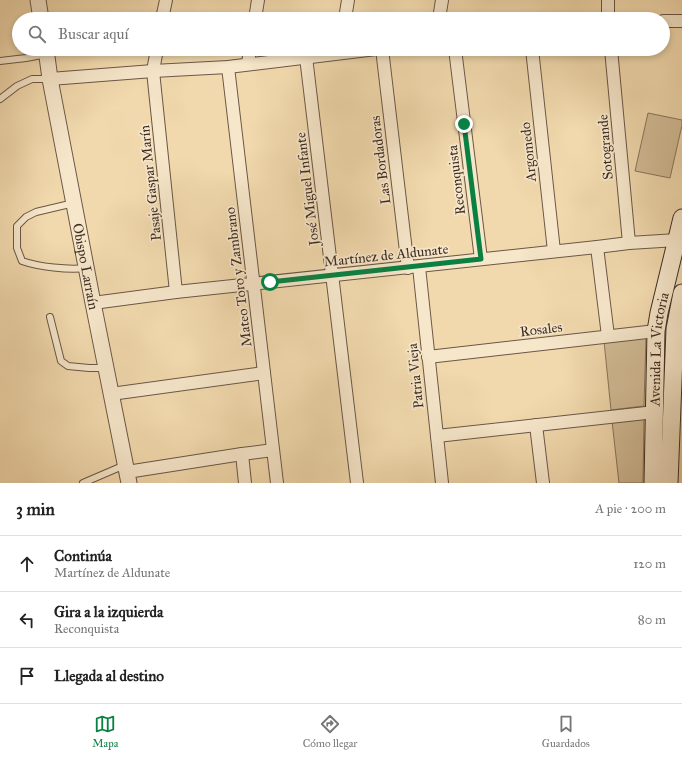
<!DOCTYPE html>
<html lang="es">
<head>
<meta charset="utf-8">
<style>
  :root { --surface:#fff; --page:#f2f2f2; --text:#222; --muted:#767676; --line:#e0e0e0; --accent:#0b8043 }
  body { margin:0; font-family:"IM FELL Great Primer",serif; background:var(--page); color:var(--text) }
  .stop { position:absolute; width:12px; height:12px; margin:-9px; border:3px solid #0b8043; border-radius:50%; background:#fff }
  .stop.end { background:#0b8043; border-color:#fff; box-shadow:0 1px 4px #0008 }
  .list { margin:0; padding:0; list-style:none }
  h2 { display:flex; justify-content:space-between; align-items:center; height:52px; margin:0; padding:0 16px; font-size:17px }
  h2 small { font-size:13px; font-weight:400; color:var(--muted) }
  .list li { display:grid; grid-template-columns:26px 1fr auto; gap:12px; align-items:center; box-sizing:border-box; height:56px; padding:0 16px; border-top:1px solid var(--line) }
  .list b { display:block; font-size:15px; white-space:nowrap }
  .list p { margin:0; font-size:13px; white-space:nowrap; color:var(--muted) }
  .list em { font-size:13px; font-style:normal; color:var(--muted) }
  .icon { flex:none; width:22px; height:22px; fill:none; stroke:currentColor; stroke-width:2; stroke-linecap:round; stroke-linejoin:round }
  .map { position:relative; flex:none; width:682px; height:483px; overflow:hidden }
  .search { position:absolute; background:var(--surface); box-shadow:0 2px 6px #0003; left:12px; right:12px; top:12px; height:44px; display:flex; align-items:center; gap:10px; box-sizing:border-box; padding:0 14px; border-radius:22px; color:var(--muted); font-size:15px }
  .sheet { height:220px; background:var(--surface) }
  nav { display:flex; justify-content:space-around; align-items:center; box-sizing:border-box; height:56px; border-top:1px solid var(--line); background:var(--surface); font-size:11px; color:var(--muted) }
  nav a { display:grid; justify-items:center; gap:2px }
  nav .on { color:var(--accent) }
  .map>svg:first-child { display:block }
  .green { fill:#d2bc96; stroke:#88745c }
  .lines { fill:none; stroke-linecap:round; stroke-linejoin:round }
  .service-casing { stroke:#6a5746; stroke-width:8 }
  .minor-casing { stroke:#6a5746; stroke-width:14 }
  .tertiary-casing { stroke:#6a5746; stroke-width:17 }
  .secondary-casing { stroke:#3d2c23; stroke-width:19 }
  .service { stroke:#f6e6ca; stroke-width:6 }
  .minor { stroke:#f6e6ca; stroke-width:12 }
  .tertiary { stroke:#f6e6ca; stroke-width:15 }
  .secondary { stroke:#f6e6ca; stroke-width:17 }
  .route { stroke:#0b8043; stroke-width:5 }
  .labels { text-anchor:middle; stroke-width:3.5; stroke-linejoin:round; paint-order:stroke }
  .street-label { font-size:14px; fill:#3d2c23; stroke:#f6e6ca }
</style>
</head>
<body>
<div class="map">
<svg width="682" height="483" viewBox="0 0 682 483">
  <rect width="100%" height="100%" fill="#f1d9ad"/>
  <filter id="stains"><feTurbulence type="fractalNoise" baseFrequency=".005" numOctaves="4"/><feColorMatrix values="0 0 0 0 .2 0 0 0 0 .09 0 0 0 0 .02 0 0 0 .5 -.17"/></filter>
  <radialGradient id="worn" r=".72"><stop offset=".6" stop-color="#630" stop-opacity="0"/><stop offset="1" stop-color="#630" stop-opacity=".3"/></radialGradient>
  <!-- green -->
  <g class="green">
    <polygon points="648,113 682,120 682,125 670,178 635,171"/>
    <polygon points="646,337 644,406 611,410 604,341"/>
    <polygon points="644,418 643,483 619,483 612,421"/>
  </g>
  <g class="lines">
    <defs>
      <g id="service">
        <polyline points="0,61 26,58 47,54"/>
        <polyline points="0,99 17,86 32,79 50,79"/>
        <path d="M74,203L36,212L26,217L17,226V248L22,261C39,267 68,270 86,268"/>
        <polyline points="50,317 61,361 68,366 89,368 106,368"/>
        <polyline points="83,483 125,465"/>
      </g>
      <g id="minor">
        <polyline points="608,0 608,19"/>
        <polyline points="162,19 166,0"/>
        <polyline points="255,19 258,0"/>
        <polyline points="345,19 348,0"/>
        <polyline points="439,19 442,0"/>
        <polyline points="663,21 682,21"/>
        <polyline points="157,49 153,71 176,292"/>
        <polyline points="382,49 408,268"/>
        <polyline points="455,49 481,259"/>
        <polyline points="532,49 554,251"/>
        <polyline points="611,49 629,243"/>
        <polyline points="306,57 357,483"/>
        <polyline points="248,64 250,49"/>
        <polyline points="228,67 277,483"/>
        <polyline points="50,79 153,71 228,67 376,49"/>
        <polyline points="597,247 608,336"/>
        <polyline points="419,267 442,483"/>
        <polyline points="93,303 176,292 597,247 629,243 677,240 682,242"/>
        <polyline points="428,357 656,331"/>
        <polyline points="111,394 264,373"/>
        <polyline points="536,425 543,483"/>
        <polyline points="437,436 655,412"/>
        <polyline points="242,454 245,483"/>
        <polyline points="127,472 242,454 273,450"/>
      </g>
      <g id="tertiary">
        <polyline points="38,0 41,19"/>
        <path id="s1" d="M46,49L50,79L93,303L129,483"/>
      </g>
      <g id="secondary">
        <path id="s2" d="M653,483L656,331L659,313L682,218"/>
        <polyline points="669,483 675,329 682,293"/>
      </g>
    </defs>
    <!-- service casing -->
    <use href="#service" class="service-casing"/>
    <!-- minor casing -->
    <use href="#minor" class="minor-casing"/>
    <!-- tertiary casing -->
    <use href="#tertiary" class="tertiary-casing"/>
    <!-- secondary casing -->
    <use href="#secondary" class="secondary-casing"/>
    <!-- service -->
    <use href="#service" class="service"/>
    <!-- minor -->
    <use href="#minor" class="minor"/>
    <!-- tertiary -->
    <use href="#tertiary" class="tertiary"/>
    <!-- secondary -->
    <use href="#secondary" class="secondary"/>
  </g>
  <g class="lines">
    <!-- route -->
    <polyline class="route" points="270,282 481,259 464,124"/>
  </g>
  <g class="labels">
    <!-- street labels -->
    <g class="street-label">
      <text transform="translate(605 147) rotate(-95)" y="5">Sotogrande</text>
      <text transform="translate(528 152) rotate(-96)" y="5">Argomedo</text>
      <text transform="translate(380 160) rotate(-97)" y="5">Las Bordadoras</text>
      <text transform="translate(456 180) rotate(-97)" y="5">Reconquista</text>
      <text transform="translate(150 183) rotate(-96)" y="5">Pasaje Gaspar Marín</text>
      <text transform="translate(307 189) rotate(-97)" y="5">José Miguel Infante</text>
      <text transform="translate(386 255) rotate(-6)" y="5">Martínez de Aldunate</text>
      <text dy="5" stroke="none"><textPath href="#s1" startOffset="221">Obispo Larraín</textPath></text>
      <text transform="translate(238 277) rotate(-97)" y="5">Mateo Toro y Zambrano</text>
      <text transform="translate(541 329) rotate(-7)" y="5">Rosales</text>
      <text dy="5" stroke="none"><textPath href="#s2" startOffset="134">Avenida La Victoria</textPath></text>
      <text transform="translate(415 376) rotate(-96)" y="5">Patria Vieja</text>
    </g>
  </g>
  <rect width="100%" height="100%" filter="url(#stains)"/>
  <rect width="100%" height="100%" fill="url(#worn)"/>
</svg>
<div class="stop" style="left:270px;top:282px"></div>
<div class="stop end" style="left:464px;top:124px"></div>
<div class="search"><svg class="icon" aria-label="search" viewBox="0 0 24 24"><circle cx="10" cy="10" r="6"/><path d="M15 15l6 6"/></svg>Buscar aquí</div>
</div>
<section class="sheet">
<h2>3 min<small>A pie · 200 m</small></h2>
<ul class="list">
<li><svg class="icon" aria-label="ahead" viewBox="0 0 24 24"><path d="M12 20V5M6 11l6-6 6 6"/></svg><div><b>Continúa</b><p>Martínez de Aldunate</p></div><em>120 m</em></li>
<li><svg class="icon" aria-label="left" viewBox="0 0 24 24"><path d="M17 20v-9H6M10 6l-5 5 5 5"/></svg><div><b>Gira a la izquierda</b><p>Reconquista</p></div><em>80 m</em></li>
<li><svg class="icon" aria-label="arrive" viewBox="0 0 24 24"><path d="M6 21V4h12l-3 4 3 4H6"/></svg><div><b>Llegada al destino</b></div></li>
</ul>
</section>
<nav>
<a class="on"><svg class="icon" aria-label="map" viewBox="0 0 24 24"><path d="M3 6l6-2 6 2 6-2v14l-6 2-6-2-6 2zM9 4v14M15 6v14"/></svg>Mapa</a>
<a><svg class="icon" aria-label="directions" viewBox="0 0 24 24"><path d="M12 3l9 9-9 9-9-9zM9 14v-3h6M13 9l2 2-2 2"/></svg>Cómo llegar</a>
<a><svg class="icon" aria-label="saved" viewBox="0 0 24 24"><path d="M7 4h10v16l-5-4-5 4z"/></svg>Guardados</a>
</nav>
</body>
</html>
